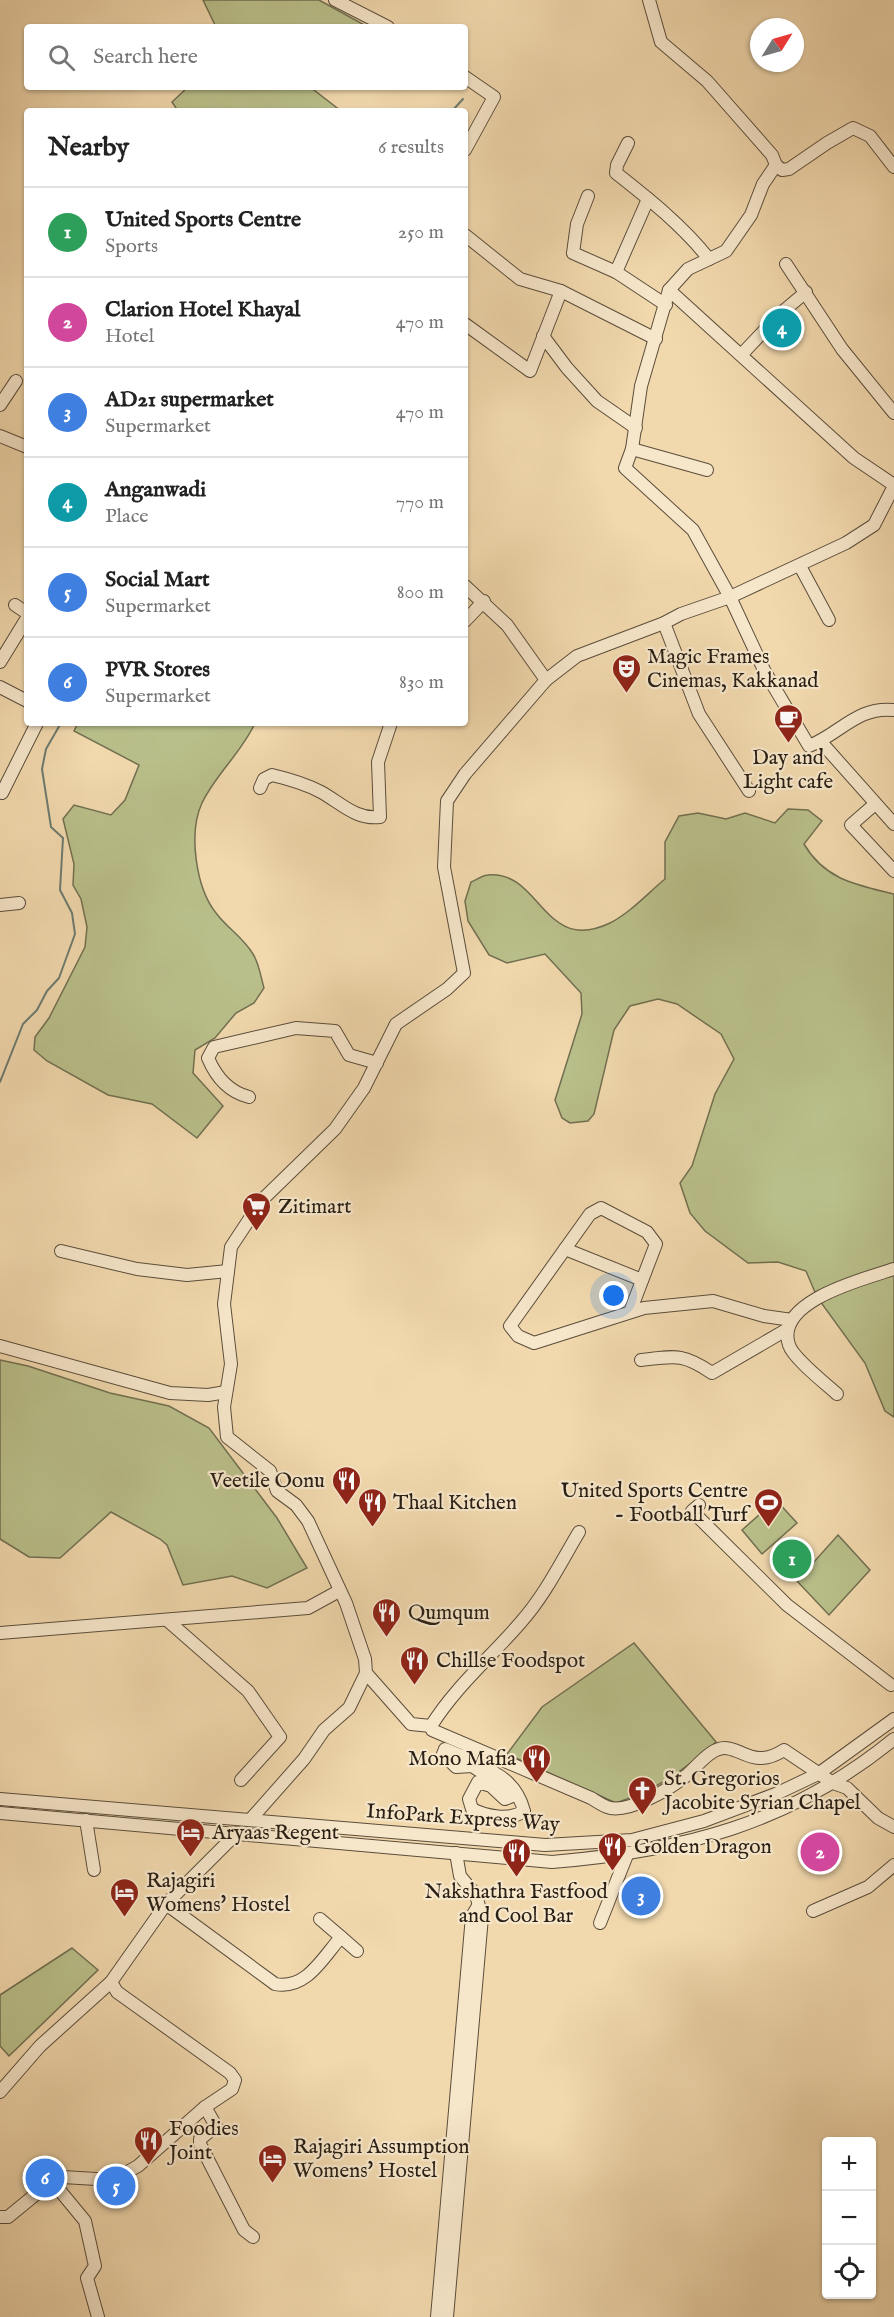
<!DOCTYPE html>
<html lang="en">
<head>
<meta charset="utf-8">
<style>
  :root { --surface:#fff; --page:#f6f6f6; --text:#222; --muted:#767676; --line:#e0e0e0; --accent:#b45309 }
  body { margin:0; font-family:"IM FELL English",serif; background:var(--page); color:var(--text) }
  .controls { position:absolute; right:18px; bottom:18px; display:grid; overflow:hidden; border-radius:6px; box-shadow:0 2px 4px #0004 }
  .controls button { width:54px; height:54px; display:grid; place-items:center; padding:0; border:0; border-bottom:2px solid var(--line); background:var(--surface); color:var(--text); font:30px sans-serif }
  .compass { position:absolute; left:750px; top:18px; width:54px; height:54px; border-radius:50%; background:var(--surface); box-shadow:0 2px 4px #0004; rotate:53deg }
  .you { position:absolute; left:614px; top:1296px; width:21px; height:21px; margin:-15px; border:4px solid #fff; border-radius:50%; background:#1a73e8; box-shadow:0 0 0 9px #1a73e833 }
  .badge { display:grid; place-items:center; width:39px; height:39px; border-radius:50%; background:var(--accent); color:#fff; font-size:20px; font-weight:700 }
  .pin { position:absolute; translate:-50% -50%; border:3px solid #fff; box-shadow:0 2px 6px #0006 }
  .list { margin:0; padding:0; list-style:none }
  h2 { display:flex; justify-content:space-between; align-items:center; height:78px; margin:0; padding:0 24px; font-size:26px }
  h2 small { font-size:20px; font-weight:400; color:var(--muted) }
  .list li { display:grid; grid-template-columns:39px 1fr auto; gap:18px; align-items:center; box-sizing:border-box; height:90px; padding:0 24px; border-top:2px solid var(--line) }
  .list b { display:block; font-size:22px; white-space:nowrap }
  .list p { margin:0; font-size:20px; white-space:nowrap; color:var(--muted) }
  .list em { font-size:20px; font-style:normal; color:var(--muted) }
  .icon { flex:none; width:33px; height:33px; fill:none; stroke:currentColor; stroke-width:2; stroke-linecap:round; stroke-linejoin:round }
  .map { position:relative; flex:none; width:894px; height:2317px; overflow:hidden }
  .search { position:absolute; background:var(--surface); box-shadow:0 2px 4px #0004; left:24px; top:24px; width:444px; height:66px; display:flex; align-items:center; gap:15px; box-sizing:border-box; padding:0 21px; border-radius:6px; color:var(--muted); font-size:22px }
  .panel { position:absolute; background:var(--surface); box-shadow:0 2px 4px #0004; left:24px; top:108px; width:444px; height:618px; border-radius:6px }
  .map>svg:first-child { display:block }
  .green { fill:#b9bf8a; stroke:#716f50; stroke-width:1.5 }
  .lines { fill:none; stroke-linecap:round; stroke-linejoin:round }
  .stream { stroke:#6d7b70; stroke-width:2 }
  .minor-casing { stroke:#5b4d3b; stroke-width:14 }
  .minor { stroke:#f6e6ca; stroke-width:12 }
  .labels { text-anchor:middle; stroke-width:4.5; stroke-linejoin:round; paint-order:stroke }
  .poi-label { font-size:21px; fill:#291f15; stroke:#f6e6ca; text-anchor:start }
  .street-label { font-size:21px; fill:#291f15; stroke:#f6e6ca }
</style>
</head>
<body>
<div class="map">
<svg width="894" height="2317" viewBox="0 0 894 2317">
  <rect width="100%" height="100%" fill="#f1d8ad"/>
  <filter id="stains"><feTurbulence type="fractalNoise" baseFrequency=".00333" numOctaves="4"/><feColorMatrix values="0 0 0 0 .2 0 0 0 0 .09 0 0 0 0 .02 0 0 0 .5 -.17"/></filter>
  <radialGradient id="worn" r=".72"><stop offset=".6" stop-color="#630" stop-opacity="0"/><stop offset="1" stop-color="#630" stop-opacity=".3"/></radialGradient>
  <!-- green -->
  <g class="green">
    <polygon points="203,0 319,0 368,27 216,27"/>
    <polygon points="188,87 310,87 341,111 178,111 172,102"/>
    <path d="M78,723H255C242,752 216,774 202,803C188,833 196,888 216,913C227,928 243,937 253,954C259,963 261,978 264,988L254,1003L236,1013L215,1038L195,1050L193,1073L223,1106L197,1138L152,1104L108,1095L47,1061L34,1050L35,1037L49,1018L85,947L87,927L81,899L73,885L74,864L63,819L74,805L111,815L125,800L139,765L74,731Z"/>
    <path d="M788,809L808,810L822,821L804,844C825,880 857,885 894,894V1417L885,1411L865,1363L817,1297L806,1271L778,1262L748,1263L705,1231L690,1213L680,1183L692,1166L715,1094L734,1059L721,1034L677,1004L658,999L630,1006L614,1030L594,1114L588,1121L570,1123L562,1118L555,1100L582,1014L581,993L545,954L507,963L489,955L468,921L465,901L471,882C476,880 483,875 488,875C541,870 543,955 610,923C630,913 648,893 665,879V842L679,816L698,813L726,819L745,813L775,823Z"/>
    <polygon points="0,1360 28,1366 110,1393 169,1406 209,1428 277,1518 307,1568 267,1588 232,1576 183,1585 167,1545 160,1539 111,1512 60,1558 29,1557 0,1539"/>
    <polygon points="776,1500 797,1523 762,1554 742,1530"/>
    <polygon points="838,1535 870,1570 829,1615 797,1581"/>
    <path d="M634,1643L716,1742C681,1772 660,1788 616,1803L507,1754L542,1707Z"/>
    <polygon points="72,1948 98,1970 9,2056 0,2046 0,1995"/>
  </g>
  <g class="lines">
    <!-- stream -->
    <g class="stream">
      <polyline points="452,111 463,99"/>
      <polyline points="0,1082 23,1024 37,1010 47,991 59,978 75,934 72,913 60,890 63,838 51,827 42,769 46,749 61,723"/>
    </g>
    <defs>
      <g id="minor">
        <polyline points="335,0 388,27"/>
        <path d="M649,0L661,42L707,81L772,155L776,165L763,184L751,215L726,251L688,269L669,290L641,386L632,449L625,468L693,530L730,597L764,670L809,746C840,734 857,706 894,710"/>
        <polyline points="465,77 494,97 465,150"/>
        <path d="M628,143L617,165L616,173C649,199 683,226 709,259"/>
        <polyline points="776,165 782,170 789,169 827,143 853,128 870,136 894,167"/>
        <polyline points="588,196 577,224 573,253 616,272 666,305"/>
        <polyline points="465,235 520,279 561,291 656,339"/>
        <polyline points="786,264 842,349 894,413"/>
        <polyline points="616,272 648,199"/>
        <polyline points="669,290 854,458 894,485"/>
        <polyline points="465,324 530,371 561,291"/>
        <polyline points="543,336 567,368 597,401 636,428"/>
        <polyline points="742,354 781,313 806,292"/>
        <polyline points="0,405 16,381"/>
        <polyline points="0,436 27,447"/>
        <polyline points="632,449 707,470"/>
        <polyline points="800,566 829,620"/>
        <polyline points="15,605 27,613"/>
        <polyline points="465,621 484,601"/>
        <polyline points="664,623 699,714 749,791"/>
        <polyline points="0,662 27,618"/>
        <polyline points="546,680 577,656 664,623 681,614 730,597 846,543 874,525 894,486"/>
        <polyline points="0,687 27,701"/>
        <polyline points="821,742 894,824"/>
        <path d="M260,788L264,779L272,775C289,779 306,784 321,792C341,803 356,820 380,817L378,762L391,723"/>
        <polyline points="0,792 2,793 37,723"/>
        <polyline points="875,804 851,825 894,871"/>
        <polyline points="0,905 19,903"/>
        <path d="M249,1097C229,1092 216,1077 208,1058L214,1047L296,1028L335,1031L349,1055L377,1063"/>
        <polyline points="565,1249 642,1280"/>
        <polyline points="61,1251 137,1269 187,1275 228,1271"/>
        <polyline points="630,1312 656,1244 647,1232 601,1208 590,1214 510,1326 518,1336 534,1343 644,1308 713,1301 764,1316 792,1320"/>
        <polyline points="0,1346 170,1393 208,1395 226,1392"/>
        <path d="M641,1360C675,1356 683,1353 712,1373L786,1330"/>
        <path d="M837,1394C826,1384 793,1358 789,1345C774,1301 864,1279 894,1269"/>
        <polyline points="699,1505 692,1511 787,1605 891,1685"/>
        <path d="M579,1532C561,1562 545,1595 521,1622C491,1657 456,1686 431,1726L432,1730L591,1798C596,1801 602,1805 607,1807C627,1815 671,1788 687,1775C695,1768 702,1759 711,1753C737,1735 747,1774 784,1750L833,1783L847,1788L878,1818L894,1827"/>
        <polyline points="167,1620 248,1691 280,1737 241,1780"/>
        <polyline points="0,1633 308,1608 339,1591"/>
        <polyline points="366,1673 411,1724 431,1726"/>
        <path d="M467,1758L445,1749L443,1754L456,1767L472,1766L511,1791L510,1797L505,1799L491,1786L478,1782L469,1799L472,1809C486,1816 510,1821 524,1811C516,1780 494,1772 467,1758L470,1748"/>
        <polyline points="0,1799 545,1845 632,1840 704,1821 778,1793 818,1774 894,1719"/>
        <path d="M0,1813L552,1862C683,1851 790,1824 894,1739"/>
        <polyline points="86,1820 94,1870"/>
        <polyline points="250,1820 304,1759 324,1730 349,1708 366,1673 365,1659 346,1603 308,1521 296,1505 277,1491 270,1471 227,1437 224,1407 231,1364 224,1304 231,1247 262,1200 335,1129 364,1088 396,1024 447,989 464,973 444,867 447,801 465,774 546,680 507,625 465,586"/>
        <path d="M166,1904L275,1984C306,1990 322,1959 341,1937L357,1951"/>
        <polyline points="813,1911 868,1887 894,1865"/>
        <polyline points="320,1919 341,1937"/>
        <polyline points="600,1923 627,1855"/>
        <polyline points="0,2092 40,2046 111,1982"/>
        <polyline points="205,2107 216,2126 200,2139 200,2144 244,2230 253,2237"/>
        <polyline points="0,2217 8,2217 52,2181"/>
        <polyline points="98,2317 87,2278 95,2266 85,2221 52,2181 63,2177 113,2180 138,2166 205,2107 232,2089 235,2080 230,2073 117,1992 111,1982 166,1904 237,1833"/>
        <polyline points="437,2317 472,1916 478,1906"/>
        <polyline points="447,2317 482,1917 476,1895 460,1876 456,1853"/>
      </g>
    </defs>
    <!-- minor casing -->
    <use href="#minor" class="minor-casing"/>
    <!-- minor -->
    <use href="#minor" class="minor"/>
  </g>
  <!-- icons -->
  <defs>
    <symbol id="theatre-pin" viewBox="-11 -11 22 30"><path d="M0 17L-7.5 6A9.5 9.5 0 1 1 7.5 6Z" fill="#8f2418" stroke="#f6e6ca"/><path d="M-5-5.5Q0-4 5-5.5V0Q5 5 0 6Q-5 5-5 0ZM-3.3-2.5H-1v1.5H-3.3ZM1-2.5H3.3v1.5H1ZM-2.8 1Q0 5.5 2.8 1Z" fill="#fff"/></symbol>
    <symbol id="cafe-pin" viewBox="-11 -11 22 30"><path d="M0 17L-7.5 6A9.5 9.5 0 1 1 7.5 6Z" fill="#8f2418" stroke="#f6e6ca"/><path d="M-5.5-4.5H6V0H3Q3 3.5 0 3.5H-2.5Q-5.5 3.5-5.5 0ZM3-3.2v2h1.7v-2ZM-6 4.5H4V6H-6Z" fill="#fff"/></symbol>
    <symbol id="supermarket-pin" viewBox="-11 -11 22 30"><path d="M0 17L-7.5 6A9.5 9.5 0 1 1 7.5 6Z" fill="#8f2418" stroke="#f6e6ca"/><path d="M-6-5.5h2.5l.6 2H6L4.5 2H-2.5L-4.4-4H-6ZM-1.5 3.2a1.3 1.3 0 1 0 .1 0ZM3 3.2a1.3 1.3 0 1 0 .1 0Z" fill="#fff"/></symbol>
    <symbol id="restaurant-pin" viewBox="-11 -11 22 30"><path d="M0 17L-7.5 6A9.5 9.5 0 1 1 7.5 6Z" fill="#8f2418" stroke="#f6e6ca"/><path d="M-5-6h1v4h1v-4h1v4h1v-4h1v5L-1.5 .5V6h-2V.5L-5-1ZM5-6V6H3V1.5H1.5Q1.5-4 5-6Z" fill="#fff"/></symbol>
    <symbol id="stadium-pin" viewBox="-11 -11 22 30"><path d="M0 17L-7.5 6A9.5 9.5 0 1 1 7.5 6Z" fill="#8f2418" stroke="#f6e6ca"/><path d="M0-5a6.5 5 0 1 0 0 10a6.5 5 0 1 0 0-10ZM-3.5-1.8h7v3.6h-7Z" fill="#fff"/></symbol>
    <symbol id="church-pin" viewBox="-11 -11 22 30"><path d="M0 17L-7.5 6A9.5 9.5 0 1 1 7.5 6Z" fill="#8f2418" stroke="#f6e6ca"/><path d="M-1.2-6h2.4v3.5h3.3v2.4h-3.3V6h-2.4V-.1h-3.3v-2.4h3.3Z" fill="#fff"/></symbol>
    <symbol id="hotel-pin" viewBox="-11 -11 22 30"><path d="M0 17L-7.5 6A9.5 9.5 0 1 1 7.5 6Z" fill="#8f2418" stroke="#f6e6ca"/><path d="M-6-4.5h1.5V1H6V5H4.5V3h-9V5H-6ZM-4 0a1.8 1.8 0 1 1 3.6 0ZM.5 0V-2.5h3Q6-2.5 6 0Z" fill="#fff"/></symbol>
  </defs>
  <g fill-rule="evenodd">
    <use href="#theatre-pin" x="610" y="652" width="33" height="45"/>
    <use href="#cafe-pin" x="772" y="702" width="33" height="45"/>
    <use href="#supermarket-pin" x="240" y="1190" width="33" height="45"/>
    <use href="#restaurant-pin" x="330" y="1464" width="33" height="45"/>
    <use href="#restaurant-pin" x="356" y="1486" width="33" height="45"/>
    <use href="#stadium-pin" x="752" y="1486" width="33" height="45"/>
    <use href="#restaurant-pin" x="370" y="1596" width="33" height="45"/>
    <use href="#restaurant-pin" x="398" y="1644" width="33" height="45"/>
    <use href="#restaurant-pin" x="520" y="1742" width="33" height="45"/>
    <use href="#church-pin" x="626" y="1774" width="33" height="45"/>
    <use href="#hotel-pin" x="174" y="1816" width="33" height="45"/>
    <use href="#restaurant-pin" x="596" y="1830" width="33" height="45"/>
    <use href="#restaurant-pin" x="500" y="1836" width="33" height="45"/>
    <use href="#hotel-pin" x="108" y="1876" width="33" height="45"/>
    <use href="#restaurant-pin" x="132" y="2124" width="33" height="45"/>
    <use href="#hotel-pin" x="256" y="2142" width="33" height="45"/>
  </g>
  <g class="labels">
    <!-- poi labels -->
    <g class="poi-label">
      <text x="647" y="663">Magic Frames<tspan x="647" dy="24">Cinemas, Kakkanad</tspan></text>
      <text x="788" y="764" text-anchor="middle">Day and<tspan x="788" dy="24">Light cafe</tspan></text>
      <text x="278" y="1213">Zitimart</text>
      <text x="325" y="1487" text-anchor="end">Veetile Oonu</text>
      <text x="748" y="1497" text-anchor="end">United Sports Centre<tspan x="748" dy="24">- Football Turf</tspan></text>
      <text x="393" y="1509">Thaal Kitchen</text>
      <text x="408" y="1619">Qumqum</text>
      <text x="436" y="1667">Chillse Foodspot</text>
      <text x="516" y="1765" text-anchor="end">Mono Mafia</text>
      <text x="664" y="1785">St. Gregorios<tspan x="664" dy="24">Jacobite Syrian Chapel</tspan></text>
      <text x="212" y="1839">Aryaas Regent</text>
      <text x="634" y="1853">Golden Dragon</text>
      <text x="146" y="1887">Rajagiri<tspan x="146" dy="24">Womens' Hostel</tspan></text>
      <text x="516" y="1898" text-anchor="middle">Nakshathra Fastfood<tspan x="516" dy="24">and Cool Bar</tspan></text>
      <text x="169" y="2135">Foodies<tspan x="169" dy="24">Joint</tspan></text>
      <text x="293" y="2153">Rajagiri Assumption<tspan x="293" dy="24">Womens' Hostel</tspan></text>
    </g>
    <!-- street labels -->
    <g class="street-label">
      <text transform="translate(463 1817) rotate(4)" y="7">InfoPark Express Way</text>
    </g>
  </g>
  <rect width="100%" height="100%" filter="url(#stains)"/>
  <rect width="100%" height="100%" fill="url(#worn)"/>
</svg>
<div class="controls">
<button>+</button>
<button>−</button>
<button><svg class="icon" aria-label="locate" viewBox="0 0 24 24"><circle cx="12" cy="12" r="6"/><path d="M12 2v4M12 18v4M2 12h4M18 12h4"/></svg></button>
</div>
<svg class="compass" viewBox="-18 -18 36 36"><path d="M0-13l5 13h-10z" fill="#e53935"/><path d="M0 13l5-13h-10z" fill="#767676"/></svg>
<div class="you"></div>
<div class="pin badge" style="left:792px;top:1559px;background:#2e9e5b">1</div>
<div class="pin badge" style="left:820px;top:1852px;background:#d1479c">2</div>
<div class="pin badge" style="left:641px;top:1896px;background:#3f7fe0">3</div>
<div class="pin badge" style="left:782px;top:328px;background:#0f9aa8">4</div>
<div class="pin badge" style="left:116px;top:2186px;background:#3f7fe0">5</div>
<div class="pin badge" style="left:45px;top:2178px;background:#3f7fe0">6</div>
<div class="search"><svg class="icon" aria-label="search" viewBox="0 0 24 24"><circle cx="10" cy="10" r="6"/><path d="M15 15l6 6"/></svg>Search here</div>
<section class="panel">
<h2>Nearby<small>6 results</small></h2>
<ul class="list">
<li><span class="badge" style="background:#2e9e5b">1</span><div><b>United Sports Centre</b><p>Sports</p></div><em>250 m</em></li>
<li><span class="badge" style="background:#d1479c">2</span><div><b>Clarion Hotel Khayal</b><p>Hotel</p></div><em>470 m</em></li>
<li><span class="badge" style="background:#3f7fe0">3</span><div><b>AD21 supermarket</b><p>Supermarket</p></div><em>470 m</em></li>
<li><span class="badge" style="background:#0f9aa8">4</span><div><b>Anganwadi</b><p>Place</p></div><em>770 m</em></li>
<li><span class="badge" style="background:#3f7fe0">5</span><div><b>Social Mart</b><p>Supermarket</p></div><em>800 m</em></li>
<li><span class="badge" style="background:#3f7fe0">6</span><div><b>PVR Stores</b><p>Supermarket</p></div><em>830 m</em></li>
</ul>
</section>
</div>
</body>
</html>
